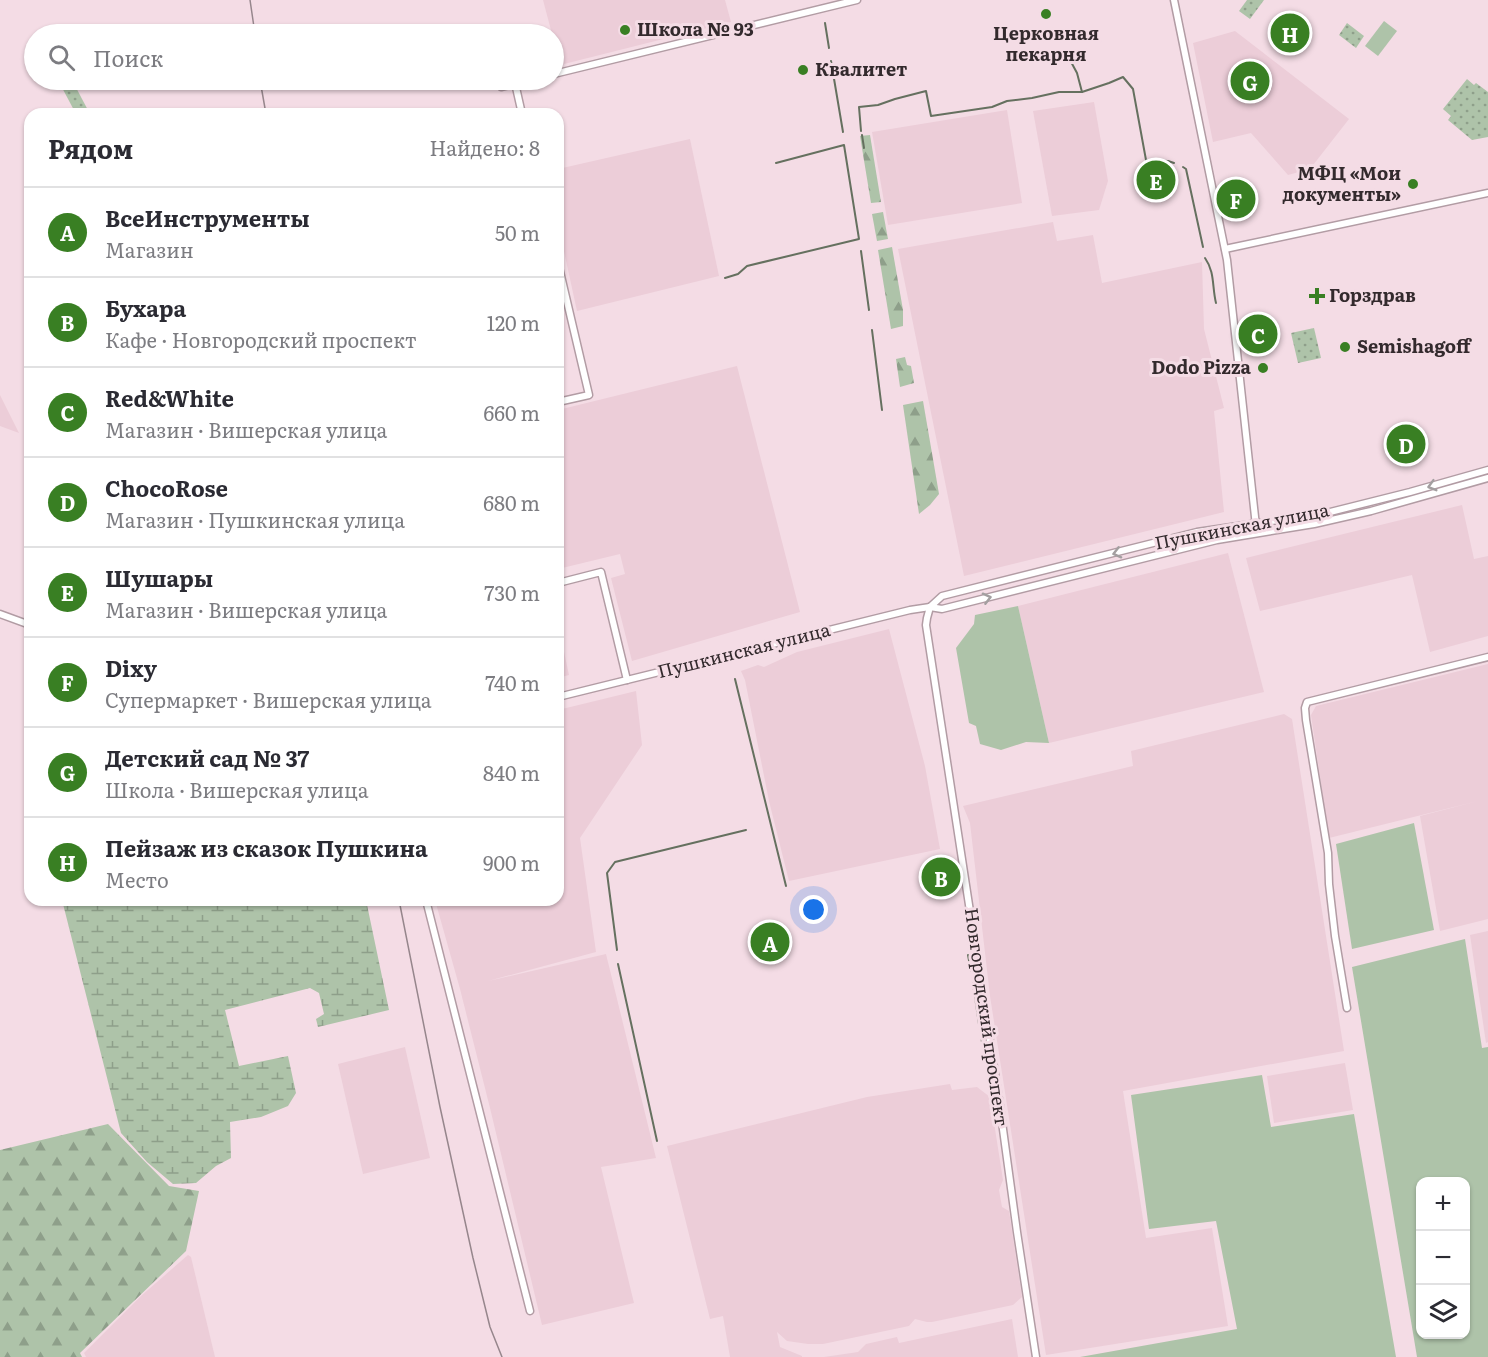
<!DOCTYPE html>
<html lang="ru">
<head>
<meta charset="utf-8">
<style>
  :root { --surface:#fff; --page:#f2f2f3; --text:#2b2b33; --muted:#7c7c81; --line:#e1e1e2; --accent:#397f23 }
  body { margin:0; font-family:Literata,serif; background:var(--page); color:var(--text) }
  .controls { position:absolute; right:18px; bottom:18px; display:grid; overflow:hidden; border-radius:12px; box-shadow:0 2px 4px #0004 }
  .controls button { width:54px; height:54px; display:grid; place-items:center; padding:0; border:0; border-bottom:2px solid var(--line); background:var(--surface); color:var(--text); font:30px sans-serif }
  .you { position:absolute; left:814px; top:910px; width:21px; height:21px; margin:-15px; border:4px solid #fff; border-radius:50%; background:#1a73e8; box-shadow:0 0 0 9px #1a73e833 }
  .badge { display:grid; place-items:center; width:39px; height:39px; border-radius:50%; background:var(--accent); color:#fff; font-size:20px; font-weight:700 }
  .pin { position:absolute; translate:-50% -50%; border:3px solid #fff; box-shadow:0 2px 6px #0006 }
  .list { margin:0; padding:0; list-style:none }
  h2 { display:flex; justify-content:space-between; align-items:center; height:78px; margin:0; padding:0 24px; font-size:26px }
  h2 small { font-size:20px; font-weight:400; color:var(--muted) }
  .list li { display:grid; grid-template-columns:39px 1fr auto; gap:18px; align-items:center; box-sizing:border-box; height:90px; padding:0 24px; border-top:2px solid var(--line) }
  .list b { display:block; font-size:22px; white-space:nowrap }
  .list p { margin:0; font-size:20px; white-space:nowrap; color:var(--muted) }
  .list em { font-size:20px; font-style:normal; color:var(--muted) }
  .icon { flex:none; width:33px; height:33px; fill:none; stroke:currentColor; stroke-width:2; stroke-linecap:round; stroke-linejoin:round }
  .map { position:relative; flex:none; width:1488px; height:1357px; overflow:hidden }
  .search { position:absolute; background:var(--surface); box-shadow:0 2px 4px #0004; left:24px; top:24px; width:540px; height:66px; display:flex; align-items:center; gap:15px; box-sizing:border-box; padding:0 21px; border-radius:33px; color:var(--muted); font-size:22px }
  .panel { position:absolute; background:var(--surface); box-shadow:0 2px 4px #0004; left:24px; top:108px; width:540px; height:798px; border-radius:18px }
  .map>svg:first-child { display:block }
  .built { fill:#eccdd8 }
  .green { fill:#aec3a9; fill-rule:evenodd }
  .forest { fill:url(#forest-firs) }
  .wetland { fill:url(#wetland-marsh) }
  .park { fill:url(#park-dots) }
  .lines { fill:none; stroke-linecap:round; stroke-linejoin:round }
  .stream { stroke:#65705f; stroke-width:2 }
  .street-casing { stroke:#b29ca4; stroke-width:9 }
  .street { stroke:#fff; stroke-width:6 }
  .tram { stroke:#96868c; stroke-width:1.5 }
  .oneway { stroke:#a39fa0 }
  .poi-dot { fill:#397f23; stroke:#f4dce5; stroke-width:2 }
  .labels { text-anchor:middle; stroke-width:6; stroke-linejoin:round; paint-order:stroke }
  .poi-label { font-size:18px; font-weight:bold; fill:#332a2d; stroke:#f4dce5; text-anchor:start }
  .street-label { font-size:18px; fill:#332a2d; stroke:#f4dce5 }
</style>
</head>
<body>
<div class="map">
<svg width="1488" height="1357" viewBox="0 0 1488 1357">
  <defs>
    <pattern id="forest-firs" width="22" height="20" patternUnits="userSpaceOnUse" patternTransform="scale(1.5)"><rect width="22" height="20" fill="#aec3a9"/><path d="M5 1l3.5 6h-7zM16 11l3.5 6h-7z" fill="#8e9f8a"/></pattern>
    <pattern id="wetland-marsh" width="20" height="14" patternUnits="userSpaceOnUse" patternTransform="scale(1.5)"><rect width="20" height="14" fill="#aec3a9"/><path d="M1 5h8M5 5V1M11 12h8M15 12V8" fill="none" stroke="#8e9f8a"/></pattern>
    <pattern id="park-dots" width="8" height="8" patternUnits="userSpaceOnUse" patternTransform="scale(1.5)"><rect width="8" height="8" fill="#aec3a9"/><path d="M2 2h.1M6 6h.1" fill="none" stroke="#8e9f8a" stroke-width="1.8" stroke-linecap="round"/></pattern>
  </defs>
  <rect width="100%" height="100%" fill="#f4dce5"/>
  <!-- built -->
  <g class="built">
    <polygon points="543,0 725,0 731,22 560,65 554,41 554,34 552,34"/>
    <polygon points="1235,31 1349,119 1310,169 1288,175 1251,133 1213,142 1193,43"/>
    <polygon points="1094,102 1108,181 1099,210 1052,216 1033,111"/>
    <polygon points="1007,110 1022,203 888,225 872,132"/>
    <polygon points="690,139 719,276 577,311 558,224 558,169"/>
    <polygon points="1053,222 1057,241 1093,235 1102,283 1202,262 1204,329 1224,408 1214,411 1224,512 964,576 898,249"/>
    <polygon points="737,366 800,612 632,661 611,578 625,574 620,554 558,569 558,410"/>
    <polygon points="0,395 19,433 0,426"/>
    <polygon points="1462,505 1474,559 1488,556 1488,636 1430,652 1412,575 1260,611 1246,558"/>
    <polygon points="1228,553 1264,692 1049,743 1018,606"/>
    <polygon points="558,624 569,675 558,678"/>
    <polygon points="889,629 925,766 940,849 789,881 769,801 745,680 741,671 758,665 764,667 797,652"/>
    <polygon points="1488,664 1488,919 1440,931 1420,816 1478,801 1329,838 1311,715 1316,706"/>
    <polygon points="636,691 642,745 580,838 596,952 488,981 606,954 656,1158 601,1167 634,1303 542,1325 490,1108 460,989 435,900 558,900 558,710"/>
    <polygon points="1284,714 1292,719 1344,1051 1123,1091 1146,1238 1212,1228 1228,1326 1046,1355 990,996 970,823 963,806 1133,766 1131,751"/>
    <polygon points="1488,931 1488,1042 1486,1043 1470,935"/>
    <polygon points="405,1047 430,1158 363,1174 338,1064"/>
    <polygon points="1345,1063 1353,1110 1274,1123 1267,1076"/>
    <polygon points="950,1084 952,1090 977,1087 990,1097 1003,1180 999,1190 1002,1207 1009,1211 1022,1297 1013,1305 932,1322 927,1322 915,1319 909,1326 823,1344 808,1344 787,1341 777,1332 780,1347 802,1356 802,1357 730,1357 723,1316 710,1319 667,1146 867,1097"/>
    <polygon points="188,1255 191,1257 215,1357 86,1357 84,1353 141,1296"/>
    <polygon points="1012,1319 1018,1357 824,1357 858,1352 866,1344 897,1337 899,1343"/>
  </g>
  <!-- green -->
  <g class="green">
    <polygon points="1384,21 1397,31 1378,56 1365,46"/>
    <polygon points="1018,606 1049,743 1026,742 1001,750 980,744 976,726 969,723 956,648 974,624 975,615"/>
    <polygon points="1414,823 1434,930 1352,949 1336,844"/>
    <path d="M1465,939L1482,1048L1488,1047V1357H1417L1352,967ZM1420,1182H1466V1334H1420Z"/>
    <polygon points="1262,1075 1271,1127 1354,1114 1396,1357 1080,1357 1237,1329 1216,1221 1149,1229 1131,1095"/>
  </g>
  <!-- forest -->
  <g class="forest">
    <polygon points="870,135 881,202 871,203 860,136"/>
    <polygon points="883,212 888,239 877,241 872,214"/>
    <polygon points="892,247 903,310 903,326 891,329 878,250"/>
    <polygon points="905,357 907,365 911,366 914,383 900,387 896,359"/>
    <polygon points="923,401 939,494 930,505 919,514 903,405"/>
    <polygon points="108,1124 169,1186 199,1191 186,1251 80,1353 82,1357 0,1357 0,1150"/>
  </g>
  <!-- wetland -->
  <polygon class="wetland" points="62,900 366,900 389,1010 318,1027 316,1019 324,1014 319,993 310,988 225,1010 239,1066 288,1056 296,1093 288,1106 261,1117 230,1122 231,1158 216,1166 196,1183 173,1184 147,1162 121,1133"/>
  <!-- park -->
  <g class="park">
    <polygon points="1247,0 1264,0 1250,19 1239,11"/>
    <polygon points="1347,23 1364,36 1356,48 1339,35"/>
    <polygon points="1467,79 1474,85 1476,83 1488,92 1488,137 1472,140 1448,120 1451,116 1443,109"/>
    <polygon points="64,80 72,80 90,114 76,114 59,82"/>
    <polygon points="1314,328 1321,358 1298,363 1291,333"/>
  </g>
  <g class="lines">
    <!-- stream -->
    <g class="stream">
      <polyline points="825,23 829,48"/>
      <polyline points="1070,60 1077,73 1082,92"/>
      <polyline points="831,61 843,132"/>
      <polyline points="861,131 859,107 878,105 895,99 926,91 931,116 992,107 1007,101 1032,98 1059,92 1082,92 1109,83 1123,77 1133,89 1146,160 1168,161 1174,163"/>
      <polyline points="862,135 864,148"/>
      <polyline points="1183,167 1186,169 1203,247"/>
      <polyline points="861,251 869,310"/>
      <path d="M1205,258C1215,272 1212,287 1216,303"/>
      <polyline points="725,278 738,274 747,266 859,239 844,145 776,163"/>
      <polyline points="872,330 882,410"/>
      <polyline points="735,679 786,886"/>
      <polyline points="617,950 607,873 615,862 746,830"/>
      <polyline points="968,955 971,971"/>
      <polyline points="618,964 657,1141"/>
      <polyline points="973,983 979,1024"/>
      <polyline points="981,1036 982,1042"/>
    </g>
    <defs>
      <g id="street">
        <polyline points="1174,0 1227,260 1256,526"/>
        <polyline points="554,74 857,0"/>
        <polyline points="515,83 522,114"/>
        <polyline points="501,87 531,80"/>
        <polyline points="1225,249 1488,193"/>
        <polyline points="558,263 589,395 558,402"/>
        <polyline points="558,583 601,572 627,680"/>
        <polyline points="930,607 927,618 926,625 999,1100 1017,1232 1036,1357"/>
        <polyline points="930,607 942,596 1197,532 1326,513 1410,492 1488,470"/>
        <polyline points="0,614 30,625"/>
        <polyline points="558,697 910,610 930,607 942,609 1217,540 1314,524 1371,511 1488,478"/>
        <polyline points="426,900 530,1311"/>
        <polyline points="1347,1008 1335,936 1329,884 1328,853 1306,720 1305,708 1307,702 1488,657"/>
      </g>
    </defs>
    <!-- street casing -->
    <use href="#street" class="street-casing"/>
    <!-- street -->
    <use href="#street" class="street"/>
    <!-- tram -->
    <g class="tram">
      <polyline points="250,0 255,34"/>
      <polyline points="260,80 266,114"/>
      <polyline points="399,900 440,1107 473,1258 490,1327 502,1357"/>
    </g>
  </g>
  <!-- one-way arrows -->
  <defs><path id="oneway-chevron" d="M-2-3.5L2.5 0L-2 3.5" fill="none" stroke-width="1.6" stroke-linecap="round" stroke-linejoin="round" transform="scale(1.5)"/></defs>
  <g class="oneway">
    <use href="#oneway-chevron" transform="translate(1432 486) rotate(164)"/>
    <use href="#oneway-chevron" transform="translate(1117 553) rotate(166)"/>
    <use href="#oneway-chevron" transform="translate(987 598) rotate(-14)"/>
  </g>
  <!-- markers -->
  <g class="poi-dot">
    <circle cx="1046" cy="14" r="6"/>
    <circle cx="625" cy="30" r="6"/>
    <circle cx="803" cy="70" r="6"/>
    <circle cx="1413" cy="184" r="6"/>
    <path d="M1314 287h6v6h6v6h-6v6h-6v-6h-6v-6h6z"/>
    <circle cx="1345" cy="347" r="6"/>
    <circle cx="1263" cy="368" r="6"/>
  </g>
  <g class="labels">
    <!-- poi labels -->
    <g class="poi-label">
      <text x="637" y="36">Школа № 93</text>
      <text x="1046" y="40" text-anchor="middle">Церковная<tspan x="1046" dy="21">пекарня</tspan></text>
      <text x="815" y="76">Квалитет</text>
      <text x="1401" y="180" text-anchor="end">МФЦ «Мои<tspan x="1401" dy="21">документы»</tspan></text>
      <text x="1329" y="302">Горздрав</text>
      <text x="1357" y="353">Semishagoff</text>
      <text x="1251" y="374" text-anchor="end">Dodo Pizza</text>
    </g>
    <!-- street labels -->
    <g class="street-label">
      <text transform="translate(1242 527) rotate(-11)" y="6">Пушкинская улица</text>
      <text transform="translate(744 651) rotate(-14)" y="6">Пушкинская улица</text>
      <text transform="translate(986 1017) rotate(82)" y="6">Новгородский проспект</text>
    </g>
  </g>
</svg>
<div class="controls">
<button>+</button>
<button>−</button>
<button><svg class="icon" aria-label="layers" viewBox="0 0 24 24"><path d="M12 4l9 5-9 5-9-5zM3 14l9 5 9-5"/></svg></button>
</div>
<div class="you"></div>
<div class="pin badge" style="left:770px;top:942px">A</div>
<div class="pin badge" style="left:941px;top:877px">B</div>
<div class="pin badge" style="left:1258px;top:334px">C</div>
<div class="pin badge" style="left:1406px;top:444px">D</div>
<div class="pin badge" style="left:1156px;top:180px">E</div>
<div class="pin badge" style="left:1236px;top:199px">F</div>
<div class="pin badge" style="left:1250px;top:81px">G</div>
<div class="pin badge" style="left:1290px;top:33px">H</div>
<div class="search"><svg class="icon" aria-label="search" viewBox="0 0 24 24"><circle cx="10" cy="10" r="6"/><path d="M15 15l6 6"/></svg>Поиск</div>
<section class="panel">
<h2>Рядом<small>Найдено: 8</small></h2>
<ul class="list">
<li><span class="badge">A</span><div><b>ВсеИнструменты</b><p>Магазин</p></div><em>50 m</em></li>
<li><span class="badge">B</span><div><b>Бухара</b><p>Кафе · Новгородский проспект</p></div><em>120 m</em></li>
<li><span class="badge">C</span><div><b>Red&amp;White</b><p>Магазин · Вишерская улица</p></div><em>660 m</em></li>
<li><span class="badge">D</span><div><b>ChocoRose</b><p>Магазин · Пушкинская улица</p></div><em>680 m</em></li>
<li><span class="badge">E</span><div><b>Шушары</b><p>Магазин · Вишерская улица</p></div><em>730 m</em></li>
<li><span class="badge">F</span><div><b>Dixy</b><p>Супермаркет · Вишерская улица</p></div><em>740 m</em></li>
<li><span class="badge">G</span><div><b>Детский сад № 37</b><p>Школа · Вишерская улица</p></div><em>840 m</em></li>
<li><span class="badge">H</span><div><b>Пейзаж из сказок Пушкина</b><p>Место</p></div><em>900 m</em></li>
</ul>
</section>
</div>
</body>
</html>
